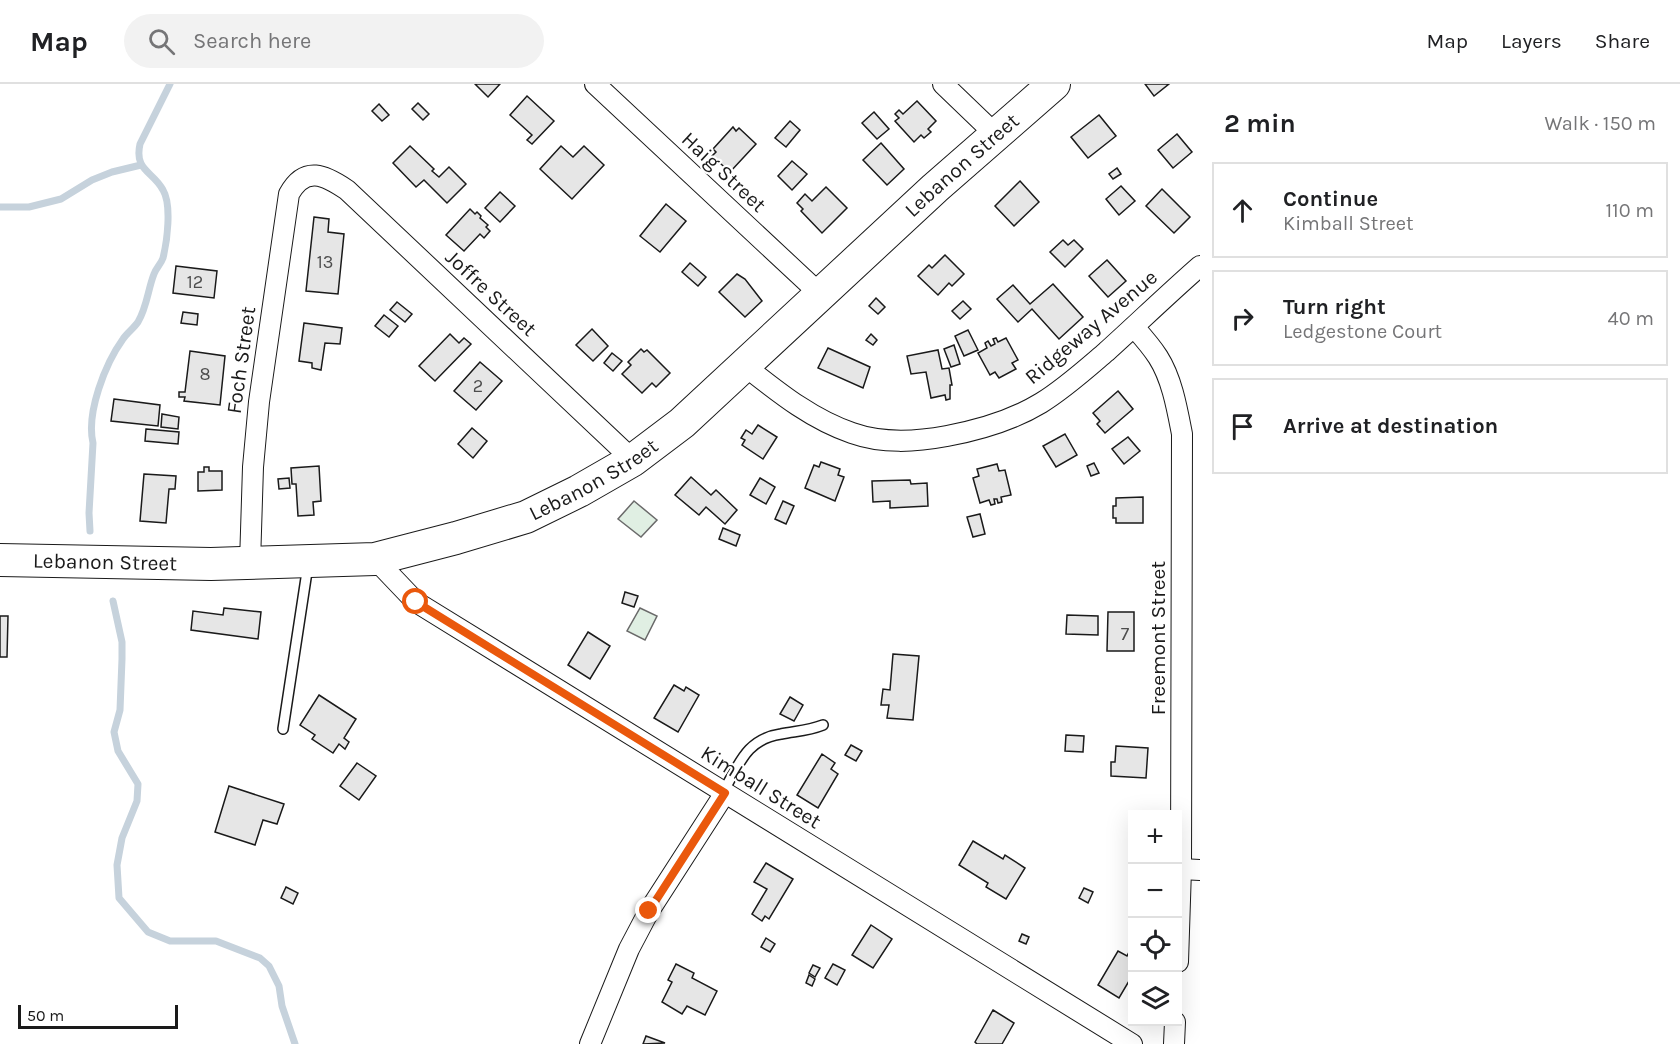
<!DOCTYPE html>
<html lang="en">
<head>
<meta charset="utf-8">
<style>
  :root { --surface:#fff; --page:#f2f2f2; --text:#202124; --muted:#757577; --line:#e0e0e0 }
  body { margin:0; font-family:Karla,sans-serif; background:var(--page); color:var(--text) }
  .controls { position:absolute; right:18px; bottom:18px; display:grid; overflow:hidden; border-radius:0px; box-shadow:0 6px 24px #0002 }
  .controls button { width:54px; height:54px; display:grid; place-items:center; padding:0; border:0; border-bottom:2px solid var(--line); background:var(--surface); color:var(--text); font:30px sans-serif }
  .scale { position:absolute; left:18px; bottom:15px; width:160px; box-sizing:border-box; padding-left:6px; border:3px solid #1a1a1a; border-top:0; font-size:16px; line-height:21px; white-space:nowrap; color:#1a1a1a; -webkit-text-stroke:4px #fff; paint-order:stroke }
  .stop { position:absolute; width:18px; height:18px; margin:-14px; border:4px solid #ea580c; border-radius:50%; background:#fff }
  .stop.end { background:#ea580c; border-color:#fff; box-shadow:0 2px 6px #0008 }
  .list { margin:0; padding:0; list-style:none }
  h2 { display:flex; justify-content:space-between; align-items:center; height:78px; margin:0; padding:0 24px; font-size:26px }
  h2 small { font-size:20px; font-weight:400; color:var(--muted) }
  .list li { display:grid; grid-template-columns:39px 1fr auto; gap:18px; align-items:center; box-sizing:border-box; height:96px; margin:0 12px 12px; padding:0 12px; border:2px solid var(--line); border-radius:0px }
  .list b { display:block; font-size:22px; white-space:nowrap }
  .list p { margin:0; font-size:20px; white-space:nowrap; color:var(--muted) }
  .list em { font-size:20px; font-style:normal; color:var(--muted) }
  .icon { flex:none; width:33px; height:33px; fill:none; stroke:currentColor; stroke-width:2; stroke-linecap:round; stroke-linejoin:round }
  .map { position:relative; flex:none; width:1200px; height:960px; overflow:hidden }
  header { display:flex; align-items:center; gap:36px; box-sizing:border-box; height:84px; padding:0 30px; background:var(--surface); border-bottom:2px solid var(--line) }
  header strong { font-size:28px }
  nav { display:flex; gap:33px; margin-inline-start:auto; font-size:21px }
  .search { width:420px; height:54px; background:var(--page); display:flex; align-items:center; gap:15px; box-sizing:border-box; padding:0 21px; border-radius:33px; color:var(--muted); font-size:22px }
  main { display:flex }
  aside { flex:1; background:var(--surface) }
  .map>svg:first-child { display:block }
  .green { fill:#e0efe3; stroke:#6a6a6a; stroke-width:1.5 }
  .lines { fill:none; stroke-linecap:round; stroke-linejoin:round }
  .stream { stroke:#c6d2dc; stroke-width:7 }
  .building { fill:#e6e6e6; stroke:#1a1a1a; stroke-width:1.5 }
  .service-casing { stroke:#1a1a1a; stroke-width:12 }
  .minor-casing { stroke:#1a1a1a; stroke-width:22 }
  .trunk-casing { stroke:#1a1a1a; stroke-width:34 }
  .service { stroke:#fff; stroke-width:9 }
  .minor { stroke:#fff; stroke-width:20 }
  .trunk { stroke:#fff; stroke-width:32 }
  .route { stroke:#ea580c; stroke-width:8 }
  .labels { text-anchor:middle; stroke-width:4.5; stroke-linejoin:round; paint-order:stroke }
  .number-label { font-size:18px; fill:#4d4d4d }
  .street-label { font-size:21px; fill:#1a1a1a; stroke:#fff }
</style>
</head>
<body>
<header>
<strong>Map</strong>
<div class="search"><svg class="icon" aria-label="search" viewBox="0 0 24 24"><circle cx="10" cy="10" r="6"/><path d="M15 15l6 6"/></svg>Search here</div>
<nav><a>Map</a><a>Layers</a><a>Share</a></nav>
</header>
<main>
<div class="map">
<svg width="1200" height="960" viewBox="0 0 1200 960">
  <rect width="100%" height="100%" fill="#fff"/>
  <!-- green -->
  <g class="green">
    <polygon points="634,417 657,436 641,453 618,435"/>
    <polygon points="640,524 657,532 645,556 627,547"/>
  </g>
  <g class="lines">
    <!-- stream -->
    <g class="stream">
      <polyline points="0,123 29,123 61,115 92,96 112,88 141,81"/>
      <path d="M90,447L89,429L93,359C86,329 105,280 123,255C127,249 134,244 138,238C147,223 148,205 154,190C156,184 161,180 163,174C167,158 172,121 163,106C153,87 134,87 140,60L170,0"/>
      <polyline points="113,517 122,558 122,575 120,626 114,648 118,667 138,700 137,717 122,754 117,781 119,814 148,848 170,857 216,857 260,874 269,882 279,902 282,922 295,960"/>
    </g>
  </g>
  <!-- building -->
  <g class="building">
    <polygon points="475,0 500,0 488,13"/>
    <polygon points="1145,0 1169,0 1154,12"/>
    <polygon points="527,12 554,37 532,60 527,56 532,51 510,31"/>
    <polygon points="917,17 936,37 928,45 931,48 924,54 921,51 914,58 895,37 899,34 895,30 899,26 903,30"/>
    <polygon points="418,19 429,30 423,36 412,25"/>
    <polygon points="379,20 389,31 382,37 372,27"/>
    <polygon points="874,28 889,45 877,55 862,39"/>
    <polygon points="1099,31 1116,52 1088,74 1071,53"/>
    <polygon points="790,37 800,46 786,63 775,54"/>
    <polygon points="733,43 736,47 739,44 756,60 730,88 712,72 716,68 713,65"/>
    <polygon points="1177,50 1192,68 1173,84 1158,66"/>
    <polygon points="881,59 904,85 887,101 863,76"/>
    <polygon points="410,62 434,85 432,87 439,93 449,83 466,100 447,119 424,96 416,103 393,79"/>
    <polygon points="561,62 573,73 584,62 604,81 572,115 540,85"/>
    <polygon points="792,77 807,90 792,106 778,92"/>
    <polygon points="1117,84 1121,90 1113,95 1109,90"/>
    <polygon points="1020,97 1039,118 1014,142 995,122"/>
    <polygon points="1121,102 1135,117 1119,131 1106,115"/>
    <polygon points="826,103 847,124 822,149 801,127 803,125 797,119 805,110 812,117"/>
    <polygon points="1162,105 1190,133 1174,149 1146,122"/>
    <polygon points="500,108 515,122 500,138 485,124"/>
    <polygon points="666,120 686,137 660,168 640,152"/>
    <polygon points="470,125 475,130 477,128 481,132 480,134 488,141 486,143 490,147 484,154 480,150 464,167 446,151"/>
    <polygon points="314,133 329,135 328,148 344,150 338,210 306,207"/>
    <polygon points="1063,156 1068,161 1074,156 1083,165 1065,183 1050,168"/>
    <polygon points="945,171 964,190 952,202 949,199 938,211 918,192 929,181 932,184"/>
    <polygon points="1107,176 1126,197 1108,213 1089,192"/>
    <polygon points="690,179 706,193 698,202 682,188"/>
    <polygon points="176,182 217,187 214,214 173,209"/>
    <polygon points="737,190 745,195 762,217 745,233 719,208"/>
    <polygon points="1053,200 1083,233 1059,255 1032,225 1018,238 997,215 1013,201 1030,220"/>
    <polygon points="876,214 885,223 878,230 869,222"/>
    <polygon points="963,217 971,225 960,235 952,227"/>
    <polygon points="397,218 412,230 405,238 390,226"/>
    <polygon points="183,228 198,230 197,241 181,239"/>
    <polygon points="384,231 398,242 389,253 375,242"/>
    <polygon points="304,239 342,244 340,260 325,259 321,286 312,284 312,279 299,277"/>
    <polygon points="592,245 608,262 593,277 576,261"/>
    <polygon points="968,246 978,266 964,272 955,252"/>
    <polygon points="450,250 459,259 464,254 471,260 435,297 419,282"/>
    <polygon points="871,250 877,256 873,261 866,256"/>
    <polygon points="996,254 998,258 1006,254 1018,276 1012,279 1016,285 999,294 995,288 990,291 978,269 987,264 985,259 988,257 991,262 995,260 993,255"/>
    <polygon points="954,261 960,280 951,283 944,265"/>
    <polygon points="828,264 870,283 863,304 818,284"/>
    <polygon points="641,265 644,268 647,266 670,289 656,303 652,299 642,309 622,290 631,281 628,278"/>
    <polygon points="938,266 942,285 949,284 952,301 950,301 950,315 946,316 945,311 931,314 926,288 911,290 907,272"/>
    <polygon points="190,267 225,272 220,321 184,317 185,313 179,313 179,308 185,308"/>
    <polygon points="612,269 622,277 613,287 604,279"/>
    <polygon points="480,278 502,297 476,326 454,307"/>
    <polygon points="1118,307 1133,325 1105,349 1097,340 1100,337 1093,329"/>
    <polygon points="114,315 160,321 158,342 111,337"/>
    <polygon points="162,330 179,333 178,345 161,343"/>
    <polygon points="758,341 777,353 763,375 742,361 745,356 741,354 746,346 752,350"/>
    <polygon points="472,344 487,357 473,374 458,360"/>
    <polygon points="146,345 179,348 178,360 145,357"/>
    <polygon points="1065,350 1077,371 1056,383 1043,362"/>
    <polygon points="1128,353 1140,367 1124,380 1112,365"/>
    <polygon points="821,378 840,385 838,391 844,393 835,417 805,404 814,381 819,383"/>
    <polygon points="1094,379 1099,389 1091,392 1087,382"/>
    <polygon points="997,380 999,387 1005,386 1011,411 1001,413 1002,418 998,419 997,415 994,415 995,420 991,421 989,416 980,419 973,394 979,392 977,385"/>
    <polygon points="319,382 321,417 313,418 314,431 298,432 296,400 292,400 291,384"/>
    <polygon points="204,383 209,383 209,387 222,387 222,406 198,407 198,388 204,388"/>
    <polygon points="144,390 176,392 175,405 169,405 166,439 140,437"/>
    <polygon points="691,393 711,411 716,406 737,426 725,440 706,423 699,431 675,411"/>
    <polygon points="289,394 290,404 279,405 278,395"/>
    <polygon points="760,394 775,403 766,420 750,411"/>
    <polygon points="910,396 911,400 927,399 928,422 890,424 890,417 873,418 872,397"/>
    <polygon points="1143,413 1143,439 1116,439 1116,434 1113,434 1113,422 1116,422 1116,414"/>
    <polygon points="783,417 794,422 786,440 775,435"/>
    <polygon points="980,430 985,450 973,453 967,433"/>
    <polygon points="723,444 740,451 736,462 719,455"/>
    <polygon points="625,508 638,512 634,523 622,519"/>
    <polygon points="224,524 261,528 258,555 191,546 193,527 223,531"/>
    <polygon points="1108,528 1134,528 1134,567 1107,567"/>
    <polygon points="1067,531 1098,532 1098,551 1066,550"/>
    <polygon points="0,532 8,532 7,573 0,573"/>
    <polygon points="588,548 610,562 590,595 568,581"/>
    <polygon points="893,570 919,572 913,636 887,634 889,621 881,621 883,605 890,606"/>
    <polygon points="674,601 684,607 686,603 699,611 678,648 654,634"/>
    <polygon points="319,611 356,635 344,654 349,658 345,665 339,660 333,669 312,655 315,651 300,641"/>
    <polygon points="790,613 803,621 794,637 780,630"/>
    <polygon points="1066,651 1084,652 1083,668 1065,667"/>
    <polygon points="851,661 862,667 856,677 845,671"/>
    <polygon points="1116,662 1148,664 1146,694 1111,692 1111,678 1115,678"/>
    <polygon points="822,670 835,679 831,685 838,690 818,724 797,711"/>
    <polygon points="357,679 376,692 359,716 340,702"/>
    <polygon points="229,702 284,720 277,740 263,736 255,761 215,748"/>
    <polygon points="973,757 1003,775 1005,771 1025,784 1006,815 986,803 988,799 959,781"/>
    <polygon points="766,779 793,795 769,835 765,832 762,837 752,830 767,805 754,798"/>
    <polygon points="286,803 298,809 293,820 281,814"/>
    <polygon points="1084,804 1093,808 1088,819 1079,814"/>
    <polygon points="871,841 892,855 873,884 852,871"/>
    <polygon points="1022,850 1029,853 1026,860 1019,857"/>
    <polygon points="766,854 775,860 770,868 761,863"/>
    <polygon points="1131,864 1132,865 1132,892 1119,914 1098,901 1118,867 1127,872"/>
    <polygon points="676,880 694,889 692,894 717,907 705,931 687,922 682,930 662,918 672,898 668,896"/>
    <polygon points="833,880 845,886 837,901 825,894"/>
    <polygon points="813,881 820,884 815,893 809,889"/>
    <polygon points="809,891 815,895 812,902 806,899"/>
    <polygon points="993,926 1014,939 1002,960 977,960 975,958"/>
    <polygon points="646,952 665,959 643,960"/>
  </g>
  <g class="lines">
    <defs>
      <g id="service">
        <polyline points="283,645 308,481"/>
        <path d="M723,708C739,681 746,655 781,650C796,647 808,647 823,641"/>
      </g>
      <g id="minor">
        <polyline points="595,0 820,210"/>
        <polyline points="943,0 995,50"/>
        <path d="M1134,243C1142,252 1151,262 1158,273C1172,295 1177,324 1182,350L1181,785L1178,878"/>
        <path d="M745,282C778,308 811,335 852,349C883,360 915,358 947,352C979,346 1013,336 1041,319C1064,305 1085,286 1106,268C1137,240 1168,210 1200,182"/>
        <polyline points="375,475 416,518 1132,960"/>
        <path d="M250,479L253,383L259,318L289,110C305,81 325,91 347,106L633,376"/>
        <polyline points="1181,785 1200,786"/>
        <polyline points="590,960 629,865 649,827 725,709"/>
        <polyline points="1174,960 1175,938"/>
      </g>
      <g id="trunk">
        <path id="s1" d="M0,476L211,480L375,475L456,454L526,433L579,407L633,376L682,339L935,104L1054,0"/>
      </g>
    </defs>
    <!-- service casing -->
    <use href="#service" class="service-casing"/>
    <!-- minor casing -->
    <use href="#minor" class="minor-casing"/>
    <!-- trunk casing -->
    <use href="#trunk" class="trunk-casing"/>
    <!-- service -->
    <use href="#service" class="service"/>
    <!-- minor -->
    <use href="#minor" class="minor"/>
    <!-- trunk -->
    <use href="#trunk" class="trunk"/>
  </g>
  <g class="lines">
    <!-- route -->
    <polyline class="route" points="416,518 725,709 649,827"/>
  </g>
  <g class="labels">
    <!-- number labels -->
    <g class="number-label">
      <text x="325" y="184">13</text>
      <text x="195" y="204">12</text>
      <text x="205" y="296">8</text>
      <text x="478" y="308">2</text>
      <text x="1125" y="556">7</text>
    </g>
    <!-- street labels -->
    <g class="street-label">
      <text dy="7" stroke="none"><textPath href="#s1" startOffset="1095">Lebanon Street</textPath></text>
      <text transform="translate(724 88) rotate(43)" y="7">Haig Street</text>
      <text transform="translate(491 209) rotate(43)" y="7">Joffre Street</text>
      <text transform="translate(1091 243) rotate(-40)" y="7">Ridgeway Avenue</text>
      <text transform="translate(241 276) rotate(-82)" y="7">Foch Street</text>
      <text dy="7" stroke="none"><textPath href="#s1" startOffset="609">Lebanon Street</textPath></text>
      <text dy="7" stroke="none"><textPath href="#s1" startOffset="105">Lebanon Street</textPath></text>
      <text transform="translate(1158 554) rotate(-90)" y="7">Freemont Street</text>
      <text transform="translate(761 703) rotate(32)" y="7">Kimball Street</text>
    </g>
  </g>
</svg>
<div class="controls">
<button>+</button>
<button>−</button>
<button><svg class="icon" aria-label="locate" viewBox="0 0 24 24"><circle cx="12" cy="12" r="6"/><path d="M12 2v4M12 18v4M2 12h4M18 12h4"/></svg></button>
<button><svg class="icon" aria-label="layers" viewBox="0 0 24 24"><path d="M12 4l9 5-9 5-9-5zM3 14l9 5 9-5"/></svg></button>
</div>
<div class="scale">50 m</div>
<div class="stop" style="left:416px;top:518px"></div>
<div class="stop end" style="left:649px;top:827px"></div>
</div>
<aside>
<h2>2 min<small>Walk · 150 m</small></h2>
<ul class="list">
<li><svg class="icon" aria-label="ahead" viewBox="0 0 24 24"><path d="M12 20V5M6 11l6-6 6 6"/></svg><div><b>Continue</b><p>Kimball Street</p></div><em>110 m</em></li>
<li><svg class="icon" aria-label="right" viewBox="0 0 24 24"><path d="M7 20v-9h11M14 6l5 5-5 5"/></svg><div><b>Turn right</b><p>Ledgestone Court</p></div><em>40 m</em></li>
<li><svg class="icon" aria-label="arrive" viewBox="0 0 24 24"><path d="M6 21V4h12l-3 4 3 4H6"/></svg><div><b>Arrive at destination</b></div></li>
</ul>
</aside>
</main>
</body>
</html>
